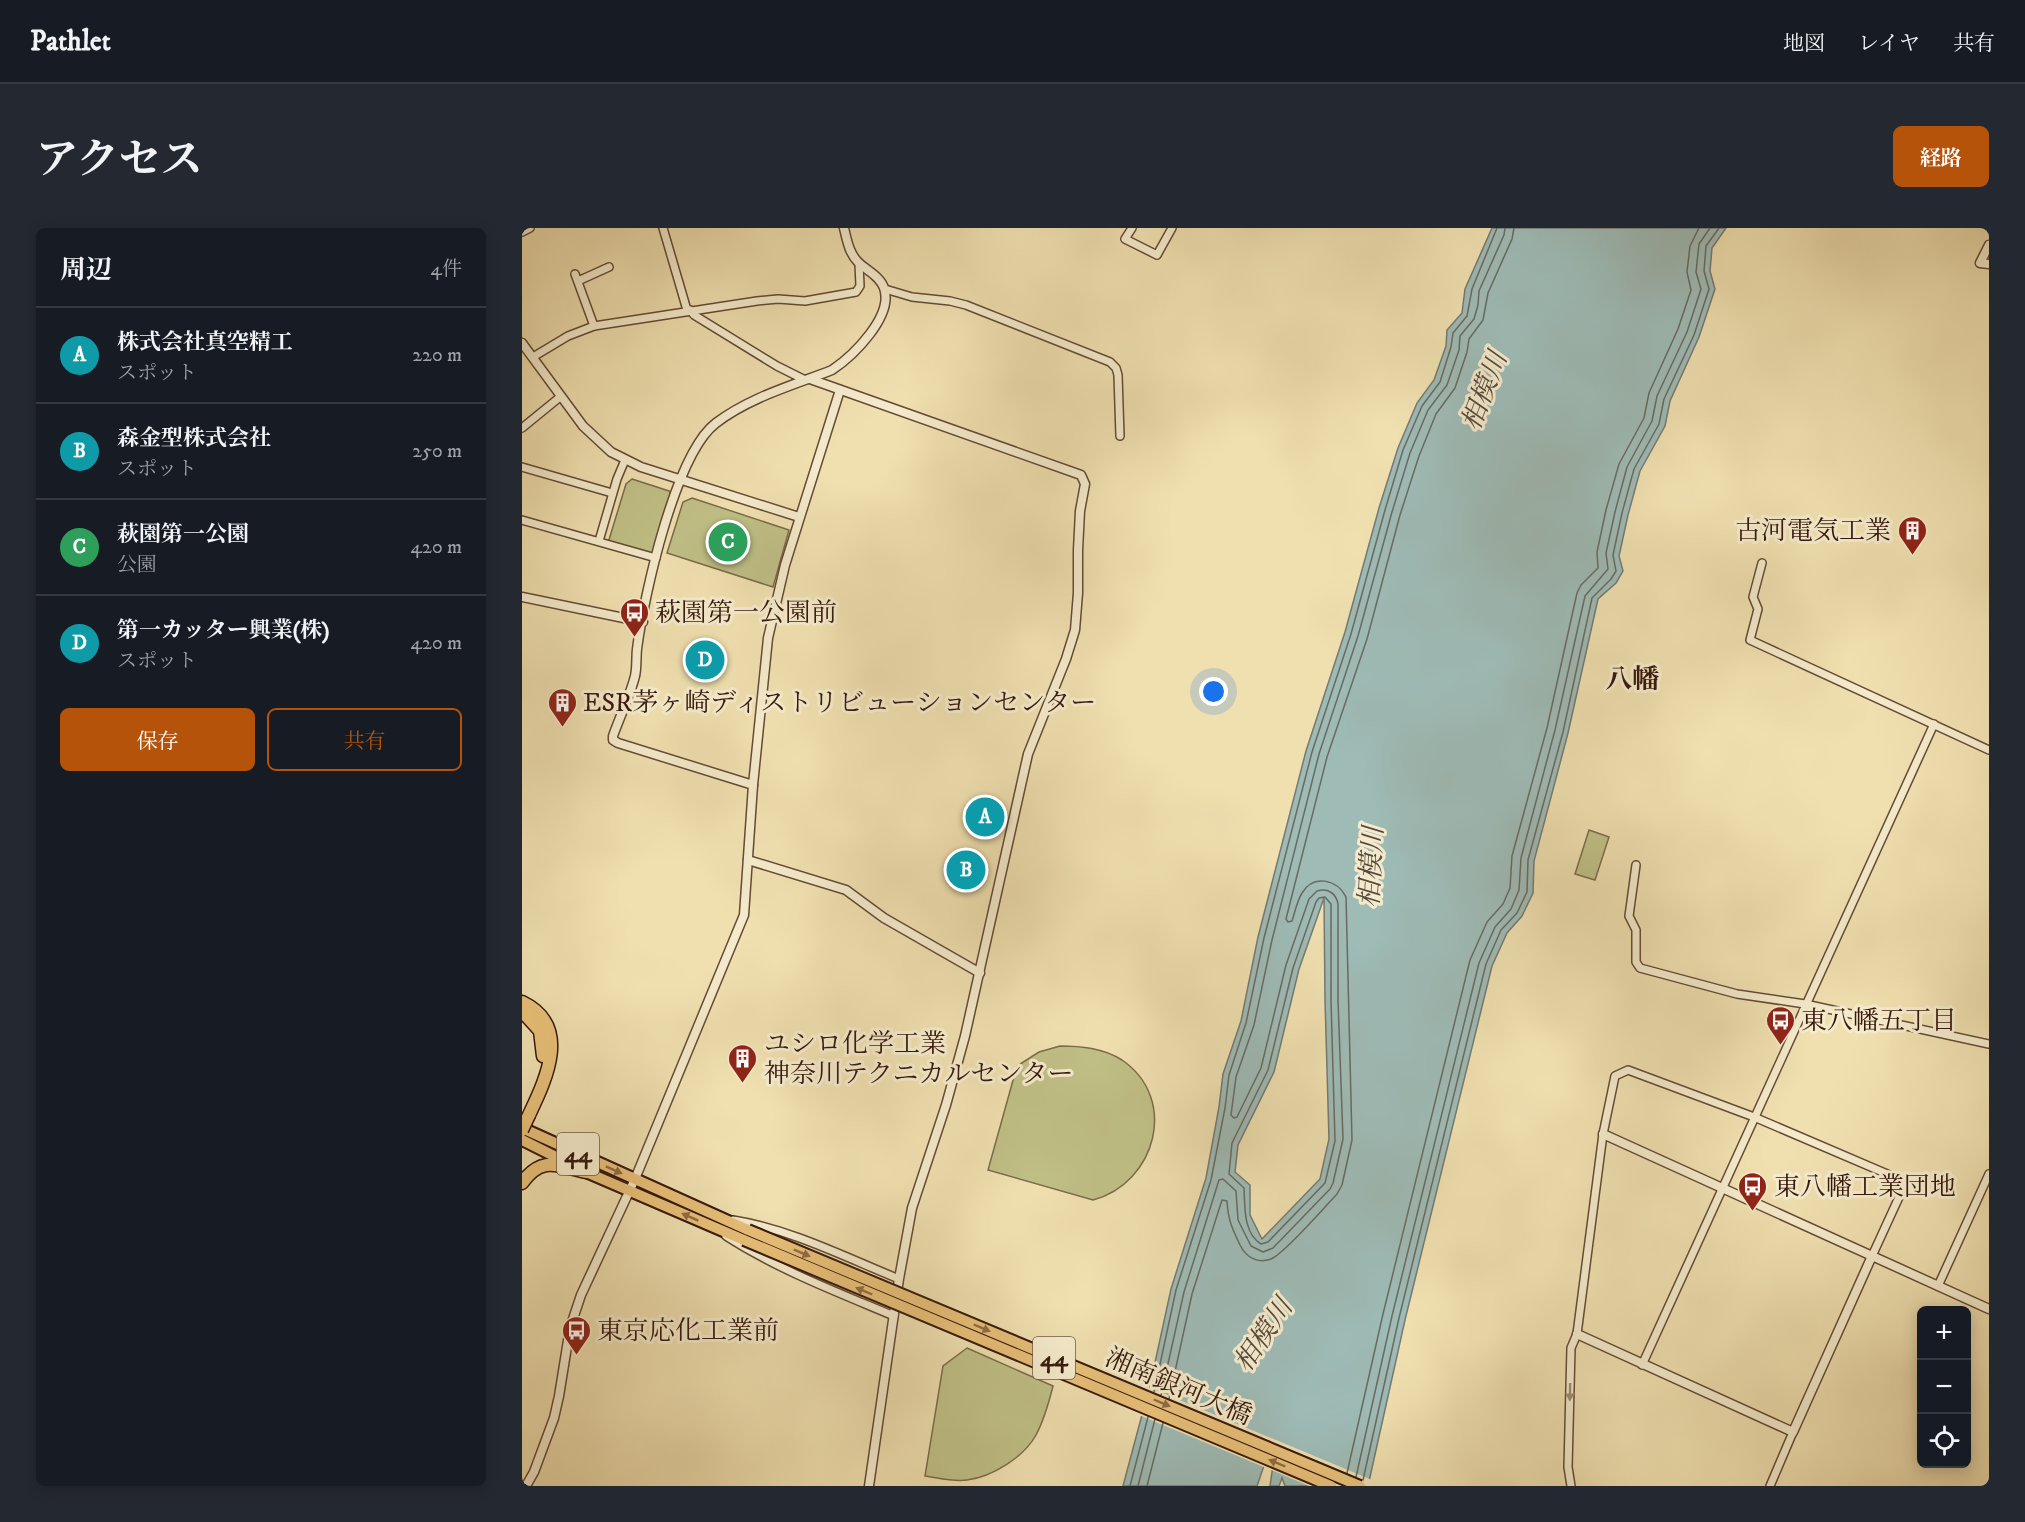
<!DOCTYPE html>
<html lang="ja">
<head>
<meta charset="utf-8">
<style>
  :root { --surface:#171b24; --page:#242831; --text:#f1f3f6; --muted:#9ea1a6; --line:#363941; --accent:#b45309 }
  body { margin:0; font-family:"IM FELL DW Pica","Noto Serif JP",serif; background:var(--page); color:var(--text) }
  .controls { position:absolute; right:18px; bottom:18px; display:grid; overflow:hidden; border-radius:9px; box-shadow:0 3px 15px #0003 }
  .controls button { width:54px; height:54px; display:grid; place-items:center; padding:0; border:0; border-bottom:2px solid var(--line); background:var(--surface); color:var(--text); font:30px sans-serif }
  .you { position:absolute; left:692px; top:464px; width:21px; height:21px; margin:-15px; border:4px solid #fff; border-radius:50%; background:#1a73e8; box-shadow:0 0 0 9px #1a73e833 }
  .badge { display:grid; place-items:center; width:39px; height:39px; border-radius:50%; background:var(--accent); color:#fff; font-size:20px; font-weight:700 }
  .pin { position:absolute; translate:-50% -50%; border:3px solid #fff; box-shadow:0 2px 6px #0006 }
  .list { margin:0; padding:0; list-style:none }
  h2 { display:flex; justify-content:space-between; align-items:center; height:78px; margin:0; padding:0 24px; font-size:26px }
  h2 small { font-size:20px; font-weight:400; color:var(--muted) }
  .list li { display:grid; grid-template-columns:39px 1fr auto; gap:18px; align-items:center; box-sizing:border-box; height:96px; padding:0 24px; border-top:2px solid var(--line) }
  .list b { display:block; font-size:22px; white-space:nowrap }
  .list p { margin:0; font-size:20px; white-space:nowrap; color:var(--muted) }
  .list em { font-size:20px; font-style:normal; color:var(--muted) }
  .actions { display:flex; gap:12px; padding:18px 24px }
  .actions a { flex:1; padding:14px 0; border:2px solid var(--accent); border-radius:9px; text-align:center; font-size:21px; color:var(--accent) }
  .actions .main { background:var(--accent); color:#fff }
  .icon { flex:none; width:33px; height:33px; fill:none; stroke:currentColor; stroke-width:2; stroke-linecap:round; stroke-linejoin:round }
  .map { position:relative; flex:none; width:1467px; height:1258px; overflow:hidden; border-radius:9px }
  header { display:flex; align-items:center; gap:36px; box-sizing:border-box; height:84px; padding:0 30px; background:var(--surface); border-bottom:2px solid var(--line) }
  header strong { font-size:28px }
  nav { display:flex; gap:33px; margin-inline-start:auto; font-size:21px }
  .intro { display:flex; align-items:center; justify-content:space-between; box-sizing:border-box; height:144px; padding:0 36px }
  h1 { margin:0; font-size:42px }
  .button { padding:15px 27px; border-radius:9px; background:var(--accent); color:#fff; font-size:21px; font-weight:700 }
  main { display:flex; gap:36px; padding:0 36px }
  aside { flex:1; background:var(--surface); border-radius:9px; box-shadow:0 3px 15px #0003 }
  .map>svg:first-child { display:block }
  .green { fill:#c0c087; stroke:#7b6c4a; stroke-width:1.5 }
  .water { fill:#9ebbb6; stroke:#747a73; stroke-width:1.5; fill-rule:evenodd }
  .pier { fill:#f0e0b0 }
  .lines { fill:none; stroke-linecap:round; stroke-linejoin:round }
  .shore { stroke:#6a6a62; stroke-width:1.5 }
  .minor-casing { stroke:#644b36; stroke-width:10 }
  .tertiary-casing { stroke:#644b36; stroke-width:11 }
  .primary-casing { stroke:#36190e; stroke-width:14 }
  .motorway-casing { stroke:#36190e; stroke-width:15 }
  .minor { stroke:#f5ebcc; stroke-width:7 }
  .tertiary { stroke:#f5ebcc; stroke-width:8 }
  .primary { stroke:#e8c078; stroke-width:10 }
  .motorway { stroke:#e8c078; stroke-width:12 }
  .primary-bridge-casing { stroke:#36190e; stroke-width:14; stroke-linecap:butt }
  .motorway-bridge-casing { stroke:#36190e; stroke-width:15; stroke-linecap:butt }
  .primary-bridge { stroke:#e8c078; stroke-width:10 }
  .motorway-bridge { stroke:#e8c078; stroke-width:12 }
  .oneway { fill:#8f6c43 }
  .oneway2 { fill:#9f8c76 }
  .labels { text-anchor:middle; stroke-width:6; stroke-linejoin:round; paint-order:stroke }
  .shield { fill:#f5ebcc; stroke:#6f5847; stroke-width:1.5 }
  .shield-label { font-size:24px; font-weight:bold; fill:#36190e }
  .poi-label { font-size:26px; fill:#36190e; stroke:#f5ebcc; text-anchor:start }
  .street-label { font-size:26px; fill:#36190e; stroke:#f5ebcc }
  .water-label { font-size:27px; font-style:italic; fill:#554a40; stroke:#f5ebcc }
  .neighbourhood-label { font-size:27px; font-weight:bold; fill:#36190e; stroke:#f5ebcc }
</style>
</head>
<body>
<header>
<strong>Pathlet</strong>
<nav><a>地図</a><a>レイヤ</a><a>共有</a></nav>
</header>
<div class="intro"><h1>アクセス</h1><a class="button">経路</a></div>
<main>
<aside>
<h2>周辺<small>4件</small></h2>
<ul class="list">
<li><span class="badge" style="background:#0f9aa8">A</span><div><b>株式会社真空精工</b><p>スポット</p></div><em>220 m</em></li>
<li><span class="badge" style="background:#0f9aa8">B</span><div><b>森金型株式会社</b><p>スポット</p></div><em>250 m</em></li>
<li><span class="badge" style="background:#2e9e5b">C</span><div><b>萩園第一公園</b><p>公園</p></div><em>420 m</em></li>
<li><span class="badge" style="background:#0f9aa8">D</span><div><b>第一カッター興業(株)</b><p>スポット</p></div><em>420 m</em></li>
</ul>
<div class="actions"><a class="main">保存</a><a>共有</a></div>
</aside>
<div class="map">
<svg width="1467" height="1258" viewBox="0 0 1467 1258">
  <rect width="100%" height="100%" fill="#f0e0b0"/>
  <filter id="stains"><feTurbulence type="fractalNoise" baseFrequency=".00333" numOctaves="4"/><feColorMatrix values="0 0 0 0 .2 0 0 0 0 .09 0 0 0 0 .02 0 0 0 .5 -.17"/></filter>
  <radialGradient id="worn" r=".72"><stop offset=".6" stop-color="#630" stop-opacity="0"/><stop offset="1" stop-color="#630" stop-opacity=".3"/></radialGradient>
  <!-- green -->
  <g class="green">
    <polygon points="110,251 147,263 150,267 131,327 86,315 104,256"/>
    <polygon points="170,270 267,302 251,359 145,325 161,274"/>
    <polygon points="1067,602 1087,609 1073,652 1053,646"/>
    <path d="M538,818C559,818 581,820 600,832C657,871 634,955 571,972L466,942L495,838L517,824Z"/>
    <path d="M445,1120L531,1158C527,1174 522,1192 514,1207C502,1229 470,1249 445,1252C431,1254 417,1250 403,1248L421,1138Z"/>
  </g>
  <!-- water -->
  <path class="water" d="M970,0H1204L1190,20L1188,43L1193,61L1177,109L1148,173L1143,198L1118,243L1106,287L1097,328L1101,343L1094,355L1076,371L1046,505L1012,633L1011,665L1000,688L985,705L970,738L883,1092L846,1258H763L760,1250L757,1258H748L752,1230L747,1223L735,1258H601L629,1153L649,1061L684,950L697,879L701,846L719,793L736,709L784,523L823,404L857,280L876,220L895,175L912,152L924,118L925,102L940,85L943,61ZM802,670L803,772L807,911L798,951L740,1011L728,987V957L713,944L716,917L752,844L777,741Z"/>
  <!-- pier -->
  <polygon class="pier" points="624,1158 850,1252 849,1258 787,1258 747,1241 748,1229 744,1240 617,1187"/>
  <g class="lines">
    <!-- shore -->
    <g class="shore">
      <path d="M803,669L809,676V772L813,913L803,955L746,1014L739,1016C721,1005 723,978 722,960L707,946L710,915L746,842L771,740L794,674L797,670Z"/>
      <polyline points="632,1164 654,1062 689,952 703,880 707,847 724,795 742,710 790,524 829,406 863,282 881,222 900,178 918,154 929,119 931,105 945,88 950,61 975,0"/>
      <path d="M639,1167L662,1064L697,952L701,951L714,963L716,992L729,1018L741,1024L751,1020L808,961L811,955L821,911L816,772V676C814,665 806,660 795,663L787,671L764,737L739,840L715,889L712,890L709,887L714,849L732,797L750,712L797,526L836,408L870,284L888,225L906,182L925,157L937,122L938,108L952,91L956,77L957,63L982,7L983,0"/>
      <path d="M647,1171L670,1066L700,972L705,973C706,992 710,1000 718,1017C724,1029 735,1036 749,1031C761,1027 803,979 815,966L820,957L830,912L824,669C815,651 791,646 780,665C775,673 773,684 770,693L766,694L764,691L805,529L845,411L878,287L897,228L914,186L933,160L945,124L947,111L961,92L966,65L990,11L992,0"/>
      <polyline points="825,1245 861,1086 948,732 965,694 981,676 988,660 990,628 1025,500 1055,365 1059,357 1076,340 1075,324 1084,282 1097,236 1122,190 1127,165 1156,101 1169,62 1165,44 1168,18 1177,0"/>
      <polyline points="834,1249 870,1088 957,735 973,699 989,681 997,662 999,630 1033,502 1063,368 1086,341 1084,325 1093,284 1105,239 1130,193 1135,168 1165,104 1179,61 1174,44 1177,16 1188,0"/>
      <polyline points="841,1252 877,1090 964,736 979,702 995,685 1005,664 1006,632 1041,504 1070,370 1089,351 1094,343 1091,327 1100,285 1112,241 1137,196 1142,171 1172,107 1187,61 1182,43 1184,18 1197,0"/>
      <polyline points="608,1258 626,1189"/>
      <polyline points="616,1258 633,1191"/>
      <polyline points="625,1258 641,1195"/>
    </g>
    <defs>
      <g id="minor">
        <polyline points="141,0 165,82"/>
        <polyline points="610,0 603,11 635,27 650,0"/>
        <polyline points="0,4 8,0"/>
        <polyline points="53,46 72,98"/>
        <polyline points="56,53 87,39"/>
        <polyline points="363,61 390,69 428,73 444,77 588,134 594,140 596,147 598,208"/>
        <polyline points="168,82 172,87 255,138 283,152"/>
        <polyline points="11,129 46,108 72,98 235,73 256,71 283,73 334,64 338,58 337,35"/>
        <polyline points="0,200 38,169"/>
        <polyline points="0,239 90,265"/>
        <polyline points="0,292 134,330"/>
        <polyline points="77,313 95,251 103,232"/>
        <polyline points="1240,335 1231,369 1236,381 1228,412 1467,522"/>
        <polyline points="1114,637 1107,688 1114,702 1114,734 1118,740 1215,766 1283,776 1467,816"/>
        <path d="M211,992C268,1001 323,1029 377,1051"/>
        <path d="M204,1008C257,1042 315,1064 372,1088"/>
        <polyline points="1416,1058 1467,946"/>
        <polyline points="1120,1137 1412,496"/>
        <polyline points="1049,1258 1046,1239 1049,1120 1055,1106 1081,906 1093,848 1106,842 1232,889 1384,954 1350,1028"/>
        <polyline points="1248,1258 1271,1204"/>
      </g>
      <g id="tertiary">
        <polyline points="1467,17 1458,35 1467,36"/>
        <polyline points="0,115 61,198 89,224 119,239 277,289"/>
        <polyline points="288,151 559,247 563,256 558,283 556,322 556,365 553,402 544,431 506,526 443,808 424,877 390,980 377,1051 347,1258"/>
        <polyline points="0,369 121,394"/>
        <path d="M231,557L96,515L91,512V508C98,488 108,468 113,448C115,439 114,430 115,421C122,368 153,226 194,195C228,169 272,157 310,142C331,128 372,88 362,60C358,48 344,42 336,34C327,25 325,12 322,0"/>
        <polyline points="226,632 324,662 362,690 458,745"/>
        <polyline points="1081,906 1467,1081"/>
        <polyline points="1055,1106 1271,1204 1350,1028"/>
        <polyline points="4,1258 12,1244 32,1190 37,1168 48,1100 59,1067 113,951 222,687 231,557 246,410 263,337 318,162"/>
      </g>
      <g id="primary">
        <polyline points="0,900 226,1002"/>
        <polyline points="0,912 64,944 222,1012"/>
      </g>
      <g id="motorway">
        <path d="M0,774C50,798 24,851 7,887"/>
        <polyline points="0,783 18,803 21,828"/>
        <path d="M0,955C20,927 36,938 64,944"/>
      </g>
    </defs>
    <!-- minor casing -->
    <use href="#minor" class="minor-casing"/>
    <!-- tertiary casing -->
    <use href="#tertiary" class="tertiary-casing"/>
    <!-- primary casing -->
    <use href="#primary" class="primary-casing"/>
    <!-- motorway casing -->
    <use href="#motorway" class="motorway-casing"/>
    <!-- minor -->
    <use href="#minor" class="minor"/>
    <!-- tertiary -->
    <use href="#tertiary" class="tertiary"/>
    <!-- primary -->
    <use href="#primary" class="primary"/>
    <!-- motorway -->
    <use href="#motorway" class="motorway"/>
    <defs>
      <g id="primary-bridge">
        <polyline points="226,1002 838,1258"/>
        <polyline points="222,1012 809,1258"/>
      </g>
      <polyline id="motorway-bridge" points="0,902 7,887"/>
    </defs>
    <!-- primary-bridge casing -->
    <use href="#primary-bridge" class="primary-bridge-casing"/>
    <!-- motorway-bridge casing -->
    <use href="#motorway-bridge" class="motorway-bridge-casing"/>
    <!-- primary-bridge -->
    <use href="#primary-bridge" class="primary-bridge"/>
    <!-- motorway-bridge -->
    <use href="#motorway-bridge" class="motorway-bridge"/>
  </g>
  <!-- one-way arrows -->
  <defs><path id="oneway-solid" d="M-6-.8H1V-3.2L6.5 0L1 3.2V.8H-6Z" transform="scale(1.5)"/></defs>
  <g class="oneway">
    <use href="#oneway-solid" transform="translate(92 942) rotate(24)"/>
    <use href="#oneway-solid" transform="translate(168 989) rotate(-156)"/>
    <use href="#oneway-solid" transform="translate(280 1025) rotate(23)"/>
    <use href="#oneway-solid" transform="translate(342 1063) rotate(-157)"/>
    <use href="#oneway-solid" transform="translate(460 1100) rotate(23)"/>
    <use href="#oneway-solid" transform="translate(640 1175) rotate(23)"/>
    <use href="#oneway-solid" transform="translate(755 1235) rotate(-157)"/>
  </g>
  <use class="oneway2" href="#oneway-solid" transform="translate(1048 1164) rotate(91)"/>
  <!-- icons -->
  <defs>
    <symbol id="building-pin" viewBox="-11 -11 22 30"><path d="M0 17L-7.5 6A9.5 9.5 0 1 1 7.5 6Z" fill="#8f2418" stroke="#f5ebcc"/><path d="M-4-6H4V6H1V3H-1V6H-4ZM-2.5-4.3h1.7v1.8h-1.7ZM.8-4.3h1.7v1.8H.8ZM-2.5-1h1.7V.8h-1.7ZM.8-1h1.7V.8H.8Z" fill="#fff"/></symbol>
    <symbol id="bus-pin" viewBox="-11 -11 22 30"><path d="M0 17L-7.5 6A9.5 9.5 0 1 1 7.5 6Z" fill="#8f2418" stroke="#f5ebcc"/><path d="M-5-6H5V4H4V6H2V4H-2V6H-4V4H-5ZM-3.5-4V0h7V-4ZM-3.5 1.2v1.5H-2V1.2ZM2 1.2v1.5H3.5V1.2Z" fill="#fff"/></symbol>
  </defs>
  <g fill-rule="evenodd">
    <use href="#building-pin" x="1374" y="286" width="33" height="45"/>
    <use href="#bus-pin" x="96" y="368" width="33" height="45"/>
    <use href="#building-pin" x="24" y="458" width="33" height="45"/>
    <use href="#bus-pin" x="1242" y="776" width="33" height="45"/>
    <use href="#building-pin" x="204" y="814" width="33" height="45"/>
    <use href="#bus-pin" x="1214" y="942" width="33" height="45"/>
    <use href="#bus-pin" x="38" y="1086" width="33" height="45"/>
  </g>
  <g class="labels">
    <!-- shield labels -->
    <g class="shield">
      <rect x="35" y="905" width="42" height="42" rx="4.5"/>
      <rect x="511" y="1109" width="42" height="42" rx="4.5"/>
    </g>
    <g class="shield-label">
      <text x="56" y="934">44</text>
      <text x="532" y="1138">44</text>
    </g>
    <!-- poi labels -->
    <g class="poi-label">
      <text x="1369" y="311" text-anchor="end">古河電気工業</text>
      <text x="133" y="393">萩園第一公園前</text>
      <text x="61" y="483">ESR茅ヶ崎ディストリビューションセンター</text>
      <text x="1279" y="801">東八幡五丁目</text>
      <text x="242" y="824">ユシロ化学工業<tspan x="242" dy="30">神奈川テクニカルセンター</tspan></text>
      <text x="1252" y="967">東八幡工業団地</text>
      <text x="75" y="1111">東京応化工業前</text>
    </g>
    <!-- street labels -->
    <g class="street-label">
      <text transform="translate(657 1158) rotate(23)" y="9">湘南銀河大橋</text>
    </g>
    <!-- water labels -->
    <g class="water-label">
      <text transform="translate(962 163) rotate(-69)" y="9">相模川</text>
      <text transform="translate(849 639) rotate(-87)" y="9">相模川</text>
      <text transform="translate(741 1107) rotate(-56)" y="9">相模川</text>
    </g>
    <!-- neighbourhood labels -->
    <g class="neighbourhood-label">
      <text x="1110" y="460">八幡</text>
    </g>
  </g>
  <rect width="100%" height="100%" filter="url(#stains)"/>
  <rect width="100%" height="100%" fill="url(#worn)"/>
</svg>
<div class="controls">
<button>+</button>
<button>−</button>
<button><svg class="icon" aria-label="locate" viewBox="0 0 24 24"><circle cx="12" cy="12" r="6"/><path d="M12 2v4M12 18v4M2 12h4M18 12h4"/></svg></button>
</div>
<div class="you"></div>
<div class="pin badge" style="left:463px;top:589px;background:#0f9aa8">A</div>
<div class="pin badge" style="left:444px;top:642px;background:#0f9aa8">B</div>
<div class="pin badge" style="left:206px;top:314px;background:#2e9e5b">C</div>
<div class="pin badge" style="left:183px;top:432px;background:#0f9aa8">D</div>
</div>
</main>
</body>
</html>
